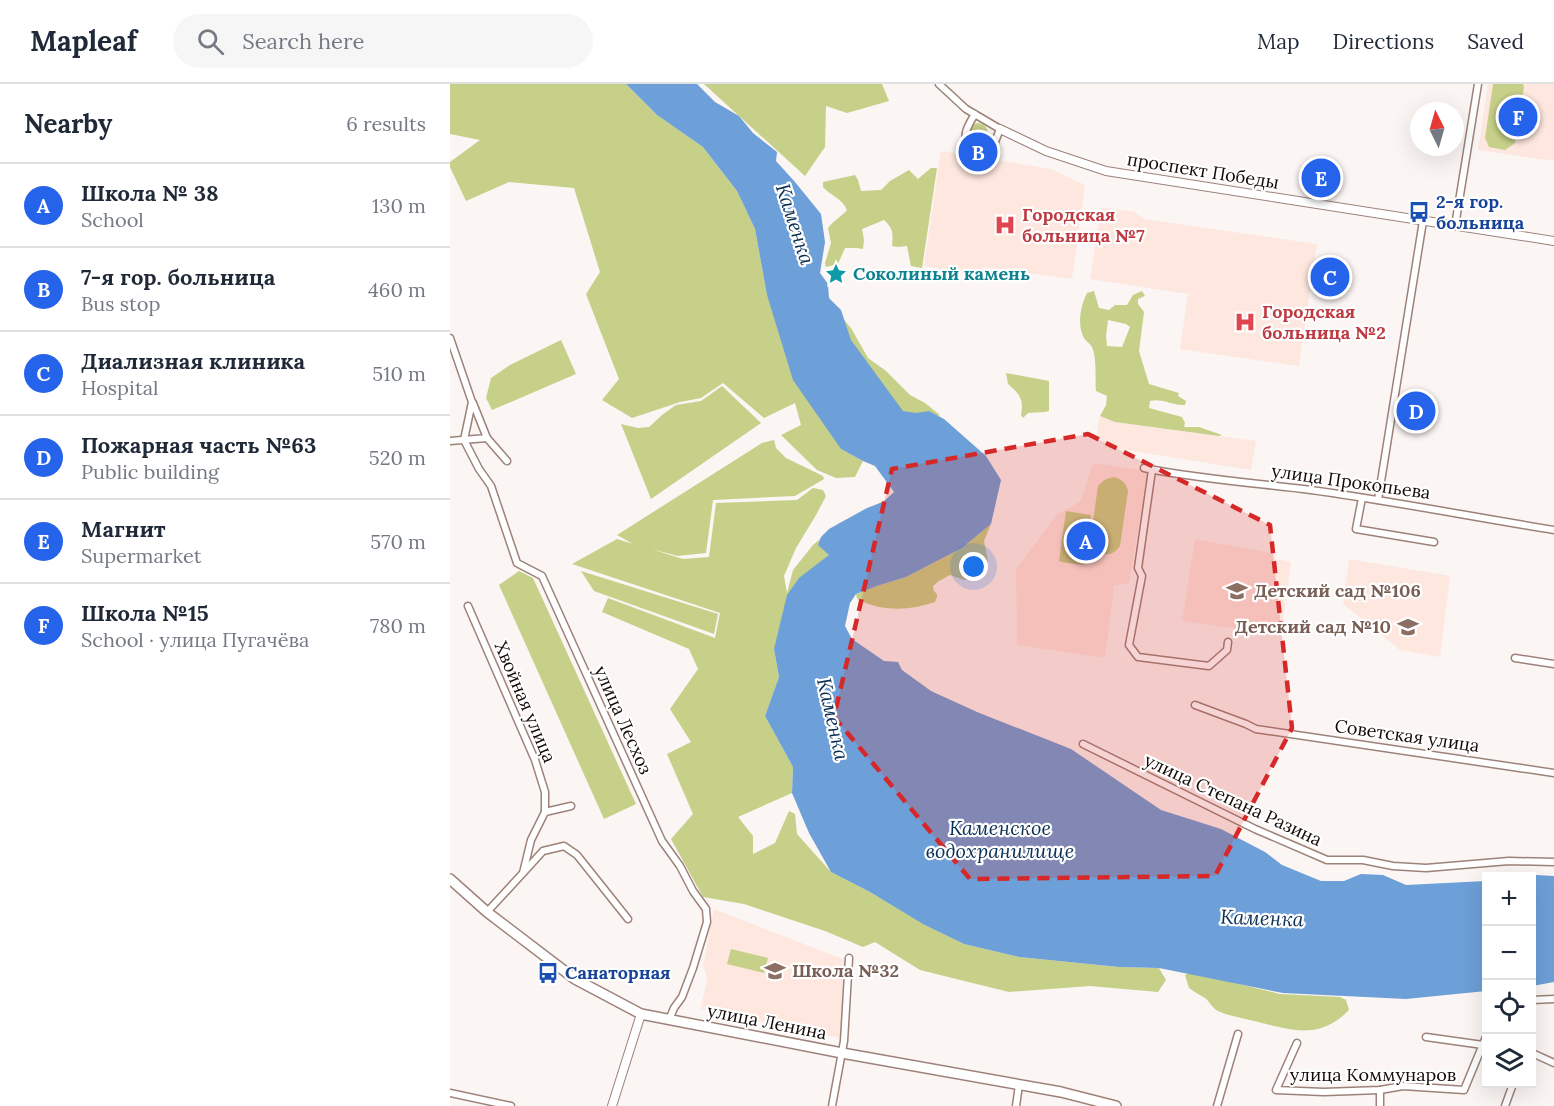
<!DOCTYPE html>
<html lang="en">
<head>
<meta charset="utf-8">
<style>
  :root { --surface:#fff; --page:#f6f6f7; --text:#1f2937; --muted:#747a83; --line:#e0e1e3; --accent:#2563eb }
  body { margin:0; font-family:Lora,serif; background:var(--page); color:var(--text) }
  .controls { position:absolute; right:18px; bottom:18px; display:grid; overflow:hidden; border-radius:0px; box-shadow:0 6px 24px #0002 }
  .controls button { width:54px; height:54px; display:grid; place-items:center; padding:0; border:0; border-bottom:2px solid var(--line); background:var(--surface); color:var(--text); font:30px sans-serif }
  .compass { position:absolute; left:960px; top:18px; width:54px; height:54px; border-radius:50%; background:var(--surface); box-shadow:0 6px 24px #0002; rotate:355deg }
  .you { position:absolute; left:524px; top:483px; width:21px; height:21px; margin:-15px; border:4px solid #fff; border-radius:50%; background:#1a73e8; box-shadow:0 0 0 9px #1a73e833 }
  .badge { display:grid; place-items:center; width:39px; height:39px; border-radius:50%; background:var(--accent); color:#fff; font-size:20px; font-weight:700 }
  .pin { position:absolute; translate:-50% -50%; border:3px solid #fff; box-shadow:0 2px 6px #0006 }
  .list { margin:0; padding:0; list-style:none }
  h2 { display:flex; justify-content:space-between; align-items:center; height:78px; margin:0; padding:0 24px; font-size:26px }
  h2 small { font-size:20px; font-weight:400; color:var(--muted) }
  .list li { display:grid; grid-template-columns:39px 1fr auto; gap:18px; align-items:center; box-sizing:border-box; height:84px; padding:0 24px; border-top:2px solid var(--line) }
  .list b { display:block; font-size:22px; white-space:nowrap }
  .list p { margin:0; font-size:20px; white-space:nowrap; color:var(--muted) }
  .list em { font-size:20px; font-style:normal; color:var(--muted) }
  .icon { flex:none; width:33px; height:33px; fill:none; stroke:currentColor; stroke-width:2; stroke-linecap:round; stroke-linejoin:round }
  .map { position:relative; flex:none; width:1104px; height:1022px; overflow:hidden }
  header { display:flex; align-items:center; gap:36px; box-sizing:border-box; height:84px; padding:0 30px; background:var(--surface); border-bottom:2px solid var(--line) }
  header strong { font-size:28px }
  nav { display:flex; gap:33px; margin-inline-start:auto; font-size:21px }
  .search { width:420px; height:54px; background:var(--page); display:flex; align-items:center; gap:15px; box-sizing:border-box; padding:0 21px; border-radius:33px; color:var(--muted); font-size:22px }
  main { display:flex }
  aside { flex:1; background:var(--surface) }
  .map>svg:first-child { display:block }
  .built { fill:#fee7df }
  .green { fill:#c6d088; fill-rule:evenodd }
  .water { fill:#6d9fd8 }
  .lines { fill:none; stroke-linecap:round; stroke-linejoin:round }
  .minor-casing { stroke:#9d8279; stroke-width:9 }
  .tertiary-casing { stroke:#9d8279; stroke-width:10 }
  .primary-casing { stroke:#9d8279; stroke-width:12 }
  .minor { stroke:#fff; stroke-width:6 }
  .tertiary { stroke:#fff; stroke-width:8 }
  .primary { stroke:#fff; stroke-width:9 }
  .marked { fill:#d62828; fill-opacity:0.2; stroke:#d62828; stroke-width:4.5; stroke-dasharray:12 8; stroke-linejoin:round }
  .labels { text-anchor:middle; stroke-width:4.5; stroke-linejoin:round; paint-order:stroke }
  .street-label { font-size:18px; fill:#130a07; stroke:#fff }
  .transit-label { font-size:18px; font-weight:bold; fill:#164399; stroke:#fff; text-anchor:start }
  .health-label { font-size:18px; font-weight:bold; fill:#be3a42; stroke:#fff; text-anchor:start }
  .culture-label { font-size:18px; font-weight:bold; fill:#0d838f; stroke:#fff; text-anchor:start }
  .education-label { font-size:18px; font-weight:bold; fill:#785e54; stroke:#fff; text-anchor:start }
  .water-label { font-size:20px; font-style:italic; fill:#0a2f54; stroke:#fff }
</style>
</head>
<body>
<header>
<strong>Mapleaf</strong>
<div class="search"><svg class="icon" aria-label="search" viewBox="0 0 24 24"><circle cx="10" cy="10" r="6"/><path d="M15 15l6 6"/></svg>Search here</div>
<nav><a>Map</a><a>Directions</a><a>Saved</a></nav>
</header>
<main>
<aside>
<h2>Nearby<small>6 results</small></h2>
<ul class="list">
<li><span class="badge">A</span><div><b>Школа № 38</b><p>School</p></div><em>130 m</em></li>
<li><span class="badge">B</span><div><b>7-я гор. больница</b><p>Bus stop</p></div><em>460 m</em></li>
<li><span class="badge">C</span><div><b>Диализная клиника</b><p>Hospital</p></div><em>510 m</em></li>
<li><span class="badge">D</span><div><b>Пожарная часть №63</b><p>Public building</p></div><em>520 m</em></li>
<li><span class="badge">E</span><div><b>Магнит</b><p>Supermarket</p></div><em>570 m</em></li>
<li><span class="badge">F</span><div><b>Школа №15</b><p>School · улица Пугачёва</p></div><em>780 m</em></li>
</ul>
</aside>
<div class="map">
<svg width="1104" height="1022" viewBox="0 0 1104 1022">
  <rect width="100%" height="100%" fill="#fbf5f3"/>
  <!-- built -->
  <g class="built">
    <polygon points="1038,0 1104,0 1104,77 1028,66"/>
    <polygon points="491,67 601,85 635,101 622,195 533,183 531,193 474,182"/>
    <polygon points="651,123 685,128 694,135 867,160 849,282 730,265 738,210 640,195"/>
    <polygon points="650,332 665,338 806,357 801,386 658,363 647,350"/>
    <polygon points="643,379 698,387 679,499 664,502 655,574 567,561 566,485 608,430 631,417"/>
    <polygon points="745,455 826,470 825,475 841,478 831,551 732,537"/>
    <polygon points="899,475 1000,492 990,573 950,566 893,520"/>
    <polygon points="264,825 395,876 391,954 251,925 257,893 253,882"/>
  </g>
  <!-- green -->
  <g class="green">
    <polygon points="0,0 176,0 207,31 253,63 287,107 305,145 317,211 391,365 413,377 405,393 386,394 367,386 331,351 351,341 345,319 314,334 273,299 251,314 230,318 182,334 152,316 169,295 136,210 150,188 124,104 59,98 16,117 0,83 0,78 30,56 0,50"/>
    <polygon points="254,0 432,0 439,17 397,29 376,22 375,63 355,92"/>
    <polygon points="1043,0 1073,0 1074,3 1065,59 1055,66 1039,63 1035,54"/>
    <circle cx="528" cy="49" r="10"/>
    <path d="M481,84H487L472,184L461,182L457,162L448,163L442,162C443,150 444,145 434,136L412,145L414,156L413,165L407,164H395L388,180L376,183L375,179L381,159L378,144C383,137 391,133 397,126C391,113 382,113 373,103V98L405,91L408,96L411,107L431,106L440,97L459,86L468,95Z"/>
    <path d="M644,207L649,224L659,226L665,221H677L683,211L692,207L695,212L688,215V220L694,228L689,267L699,300L729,309L728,312L736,317L735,321C722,322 714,314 700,317L699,324L732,333L735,339L734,343H749L772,351L769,352L665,338L650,332L656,321L657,312L646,307C645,295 647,274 642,263C640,259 634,256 633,252C627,238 631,221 637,209ZM658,236L676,240L680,243L672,263L657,262L656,252Z"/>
    <polygon points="389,230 401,244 418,274 436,287 460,311 475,319 490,331 486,333 457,336 402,263"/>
    <polygon points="111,256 126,290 42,326 36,314 41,294 60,281"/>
    <path d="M556,289L599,297V327L594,328L578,329L573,334L571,331C574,316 570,310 558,300Z"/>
    <polygon points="272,302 311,339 201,415 171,340 188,344 199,343 212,331 226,321 251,317"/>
    <polygon points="324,356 326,364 336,374 373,392 374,395 345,412 263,416 256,469 228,472 201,465 233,475 259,473 266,419 347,416 363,404 373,406 376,412 366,431 346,464 334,492 337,509 343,486 363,461 388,440 435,416 324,565 329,593 315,632 343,683 342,709 288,733 303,752 303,770 325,759 339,727 345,730 347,750 381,788 420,808 474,840 514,860 569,873 669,883 709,884 716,896 708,908 640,902 559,908 470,886 425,858 413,863 375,847 294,820 253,813 221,755 243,730 217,670 241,658 220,625 248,585 239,565 152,528 158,514 265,554 270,529 122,480 167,455 183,460 167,451 312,359"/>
    <path d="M665,393C672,396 676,399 678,407L670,462C663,471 657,472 646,468L640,458L648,402C653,396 657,394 665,393Z"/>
    <polygon points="616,427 641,431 635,479 633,481 611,478 609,477"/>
    <path d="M541,440L534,457L538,477L536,484L529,488L522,496H514L500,491L489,497L483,502L484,507L487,510V513L485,518C459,527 432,528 407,515L406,510L427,502L456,493L512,464Z"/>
    <polygon points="69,487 83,494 186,720 154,735 49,501"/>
    <polygon points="131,487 268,530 264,550 144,507"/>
    <polygon points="281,865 318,874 314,889 277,880"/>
    <path d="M740,888L830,910L890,913L896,916L899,926C869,957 840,946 804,937C793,934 778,932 768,927C762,924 760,918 755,914C750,911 744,908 739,904L735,891Z"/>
  </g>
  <!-- water -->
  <g class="water">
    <polygon points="176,0 247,0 265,18 289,32 303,49 327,68 326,77 345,98 371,130 375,158 370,189 378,200 379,214 391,226 401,256 453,327 466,329 479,327 494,335 536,372 551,396 541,440 512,464 456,493 427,502 406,510 400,519 395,542 402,555 434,577 448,578 452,586 481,607 527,628 621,665 711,726 771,745 815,768 832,781 871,797 894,797 911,790 933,791 956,801 1036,797 1036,907 956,915 833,909 709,884 669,883 569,873 514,860 473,840 420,808 381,788 359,749 342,709 343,683 315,632 329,593 324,565 337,511 349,494 379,471 368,461 371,453 379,445 417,424 433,418 444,408 425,382 413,377 391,365 343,296 317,211 305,145 287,107 253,63 207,31"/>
    <polygon points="1086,791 1104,792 1104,898 1082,902 1082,792 1080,792"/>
  </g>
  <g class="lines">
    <defs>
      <g id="minor">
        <path d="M489,0L516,25L550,45L543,63C514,60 508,57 525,30"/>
        <polyline points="1005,142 1028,0"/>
        <polyline points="0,254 22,318 14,356"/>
        <polyline points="37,354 57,377"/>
        <polyline points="14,356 29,385 41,402 67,479 92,492 212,757 230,782 243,807 256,825 257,838 243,884 232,913 224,924 219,936"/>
        <polyline points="0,357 37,354 23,319"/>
        <path d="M694,384C749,395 805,399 861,406C942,417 1023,433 1104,446"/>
        <polyline points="702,386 688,484 692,492 679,561 688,573 759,582 777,566 778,558"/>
        <polyline points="912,414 906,445 984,458"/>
        <polyline points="928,416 973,137"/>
        <polyline points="18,522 85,676 95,708 95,728"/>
        <polyline points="1065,574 1104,580"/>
        <polyline points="745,621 796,640 806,645 1104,689"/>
        <polyline points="633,660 805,745 877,776 913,776 943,782 976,784 1059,777 1104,778"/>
        <polyline points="73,789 93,767 114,762 127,771 178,835"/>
        <polyline points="37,828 73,789 81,756 95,728 121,722"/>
        <polyline points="1082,916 1104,915"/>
        <polyline points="976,953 1033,961"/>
        <polyline points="847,959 826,1006 874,1008 930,1006 953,1002 1014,1006 1036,953"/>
        <polyline points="1082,969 1104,979"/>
        <polyline points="930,1006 930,1022"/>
        <polyline points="0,1009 61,1022"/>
        <polyline points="382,1022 394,957 399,874"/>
        <polyline points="566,1022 569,1001"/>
        <polyline points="767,1022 788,950"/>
        <polyline points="1055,1022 1063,1000"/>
      </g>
      <g id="tertiary">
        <polyline points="550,45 596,67 656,87 1104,157"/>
        <polyline points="162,1022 191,930"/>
      </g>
      <polyline id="primary" points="0,795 37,828 125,895 191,930 392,969 611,1008 666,1022"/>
    </defs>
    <!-- minor casing -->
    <use href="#minor" class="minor-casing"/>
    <!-- tertiary casing -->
    <use href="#tertiary" class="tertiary-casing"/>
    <!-- primary casing -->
    <use href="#primary" class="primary-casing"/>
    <!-- minor -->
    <use href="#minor" class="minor"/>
    <!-- tertiary -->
    <use href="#tertiary" class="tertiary"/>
    <!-- primary -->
    <use href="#primary" class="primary"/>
  </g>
  <!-- marked area -->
  <path class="marked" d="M638,350L820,441L842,644L765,792L520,795L384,633L442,385Z"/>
  <!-- icons -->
  <defs>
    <symbol id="bus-bare" viewBox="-9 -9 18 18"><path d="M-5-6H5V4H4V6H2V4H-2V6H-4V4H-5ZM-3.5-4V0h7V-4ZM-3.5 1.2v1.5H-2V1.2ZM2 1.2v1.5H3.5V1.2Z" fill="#1a4fb4" stroke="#fff" stroke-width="2.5" paint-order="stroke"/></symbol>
    <symbol id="hospital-bare" viewBox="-9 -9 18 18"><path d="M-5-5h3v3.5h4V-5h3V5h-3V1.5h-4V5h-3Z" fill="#e0444e" stroke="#fff" stroke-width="2.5" paint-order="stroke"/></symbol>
    <symbol id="sight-bare" viewBox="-9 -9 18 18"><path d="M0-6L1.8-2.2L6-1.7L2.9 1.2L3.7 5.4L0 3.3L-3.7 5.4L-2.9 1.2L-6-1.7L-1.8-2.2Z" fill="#0f9aa8" stroke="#fff" stroke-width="2.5" paint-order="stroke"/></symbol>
    <symbol id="school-bare" viewBox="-9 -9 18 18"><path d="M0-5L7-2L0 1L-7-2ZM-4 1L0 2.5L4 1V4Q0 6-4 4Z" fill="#8d6e63" stroke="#fff" stroke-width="2.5" paint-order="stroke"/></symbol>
  </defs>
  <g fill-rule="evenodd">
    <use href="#bus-bare" x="954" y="113" width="30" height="30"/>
    <use href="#hospital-bare" x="540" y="126" width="30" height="30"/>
    <use href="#sight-bare" x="371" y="175" width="30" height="30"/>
    <use href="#hospital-bare" x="780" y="223" width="30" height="30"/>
    <use href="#school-bare" x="772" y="492" width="30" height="30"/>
    <use href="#school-bare" x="943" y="528" width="30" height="30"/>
    <use href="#school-bare" x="310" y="872" width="30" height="30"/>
    <use href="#bus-bare" x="83" y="874" width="30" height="30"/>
  </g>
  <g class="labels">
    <!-- street labels -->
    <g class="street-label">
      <text transform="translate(753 87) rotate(9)" y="6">проспект Победы</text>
      <text transform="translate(901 398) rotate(8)" y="6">улица Прокопьева</text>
      <text transform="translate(75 618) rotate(67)" y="6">Хвойная улица</text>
      <text transform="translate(173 636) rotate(66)" y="6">улица Лесхоз</text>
      <text transform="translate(957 652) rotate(8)" y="6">Советская улица</text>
      <text transform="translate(783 716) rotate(25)" y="6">улица Степана Разина</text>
      <text transform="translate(317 938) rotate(11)" y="6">улица Ленина</text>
      <text x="923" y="997">улица Коммунаров</text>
    </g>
    <!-- transit labels -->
    <g class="transit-label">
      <text x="986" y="124">2-я гор.<tspan x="986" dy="21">больница</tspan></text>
      <text x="115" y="895">Санаторная</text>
    </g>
    <!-- health labels -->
    <g class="health-label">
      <text x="572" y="137">Городская<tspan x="572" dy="21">больница №7</tspan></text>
      <text x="812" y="234">Городская<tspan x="812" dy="21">больница №2</tspan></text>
    </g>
    <!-- culture labels -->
    <g class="culture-label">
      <text x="403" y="196">Соколиный камень</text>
    </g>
    <!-- education labels -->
    <g class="education-label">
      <text x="804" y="513">Детский сад №106</text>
      <text x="941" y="549" text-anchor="end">Детский сад №10</text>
      <text x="342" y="893">Школа №32</text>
    </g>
    <!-- water labels -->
    <g class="water-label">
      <text transform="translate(345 140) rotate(72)" y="7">Каменка</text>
      <text transform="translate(383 635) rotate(77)" y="7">Каменка</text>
      <text x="550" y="751">Каменское<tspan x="550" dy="23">водохранилище</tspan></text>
      <text transform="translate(812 834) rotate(2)" y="7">Каменка</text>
    </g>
  </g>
</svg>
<div class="controls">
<button>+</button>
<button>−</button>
<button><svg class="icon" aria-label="locate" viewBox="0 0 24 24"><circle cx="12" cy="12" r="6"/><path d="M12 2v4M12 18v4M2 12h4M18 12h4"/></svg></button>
<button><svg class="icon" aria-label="layers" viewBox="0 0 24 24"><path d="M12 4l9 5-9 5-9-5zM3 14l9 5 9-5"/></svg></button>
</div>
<svg class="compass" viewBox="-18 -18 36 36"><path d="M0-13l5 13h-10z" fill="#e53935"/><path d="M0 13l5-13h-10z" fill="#747a83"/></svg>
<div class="you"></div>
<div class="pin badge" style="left:636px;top:457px">A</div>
<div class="pin badge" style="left:528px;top:68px">B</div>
<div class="pin badge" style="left:880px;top:193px">C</div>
<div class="pin badge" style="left:966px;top:327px">D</div>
<div class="pin badge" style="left:871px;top:94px">E</div>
<div class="pin badge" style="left:1068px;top:33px">F</div>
</div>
</main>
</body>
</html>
